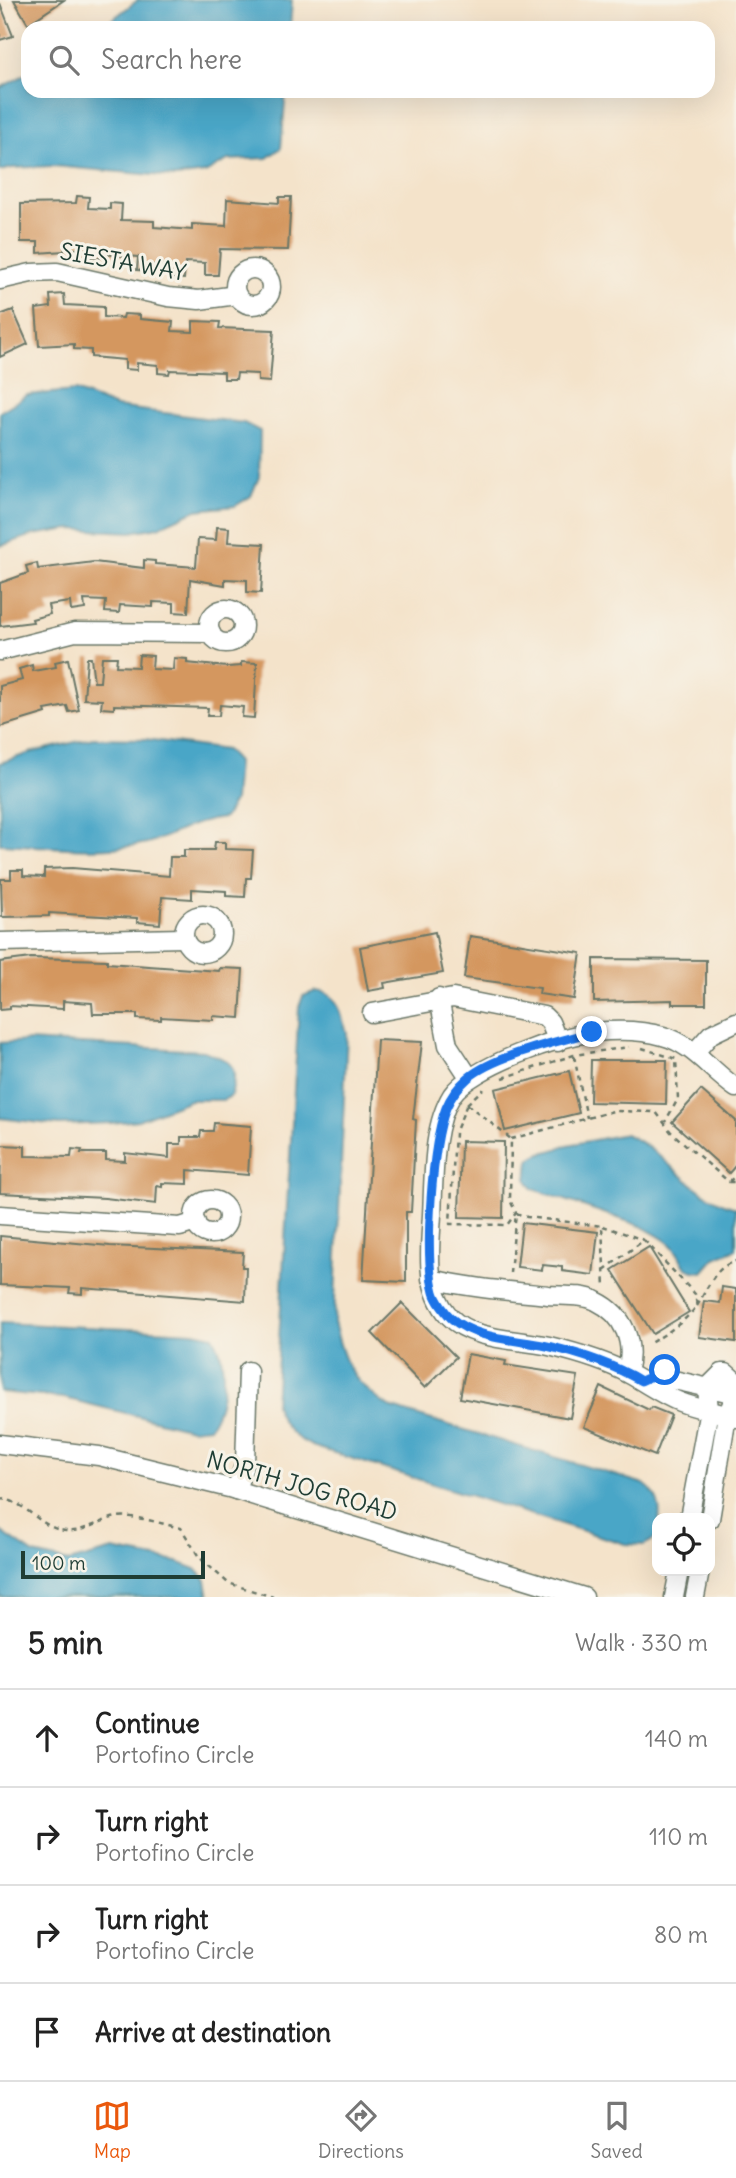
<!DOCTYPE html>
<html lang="en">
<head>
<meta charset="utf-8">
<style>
	:root { --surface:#fff; --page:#f6f6f6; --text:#222; --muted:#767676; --line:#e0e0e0; --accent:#ea580c }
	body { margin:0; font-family:Delius,sans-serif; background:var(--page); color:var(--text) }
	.controls { position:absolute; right:21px; bottom:21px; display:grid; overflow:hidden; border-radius:14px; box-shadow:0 7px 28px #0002 }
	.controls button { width:63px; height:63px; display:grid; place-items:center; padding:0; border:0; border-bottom:2px solid var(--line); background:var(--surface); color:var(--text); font:35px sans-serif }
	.scale { position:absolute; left:21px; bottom:18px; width:184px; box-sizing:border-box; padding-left:7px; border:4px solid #1f3d34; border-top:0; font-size:19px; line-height:24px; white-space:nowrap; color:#1f3d34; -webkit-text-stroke:5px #f7f3e8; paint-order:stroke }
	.stop { position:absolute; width:21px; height:21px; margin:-16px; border:5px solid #1a73e8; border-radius:50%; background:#fff }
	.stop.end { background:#1a73e8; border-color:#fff; box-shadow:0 2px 7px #0008 }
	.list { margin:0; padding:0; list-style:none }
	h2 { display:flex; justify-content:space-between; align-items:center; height:91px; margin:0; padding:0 28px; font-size:30px }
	h2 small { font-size:23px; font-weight:400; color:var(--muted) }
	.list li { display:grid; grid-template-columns:46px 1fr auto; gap:21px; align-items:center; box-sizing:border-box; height:98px; padding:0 28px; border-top:2px solid var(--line) }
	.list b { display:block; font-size:26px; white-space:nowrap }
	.list p { margin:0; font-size:23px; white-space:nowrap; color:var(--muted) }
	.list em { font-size:23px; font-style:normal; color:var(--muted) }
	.icon { flex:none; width:38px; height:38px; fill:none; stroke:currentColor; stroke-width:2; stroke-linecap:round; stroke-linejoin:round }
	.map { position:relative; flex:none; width:736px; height:1597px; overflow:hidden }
	.search { position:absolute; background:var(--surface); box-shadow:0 7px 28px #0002; left:21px; right:21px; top:21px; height:77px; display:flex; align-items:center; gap:18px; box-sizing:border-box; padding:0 24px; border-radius:21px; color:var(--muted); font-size:26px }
	.sheet { height:483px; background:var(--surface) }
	nav { display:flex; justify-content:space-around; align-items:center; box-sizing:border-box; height:98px; border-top:2px solid var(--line); background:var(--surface); font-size:19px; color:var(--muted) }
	nav a { display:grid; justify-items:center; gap:4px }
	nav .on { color:var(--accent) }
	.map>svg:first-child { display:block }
</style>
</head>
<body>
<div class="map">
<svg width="736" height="1597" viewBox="0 0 736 1597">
	<rect width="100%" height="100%" fill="#f7f3e8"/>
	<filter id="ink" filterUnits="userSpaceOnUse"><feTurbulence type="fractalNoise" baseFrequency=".0143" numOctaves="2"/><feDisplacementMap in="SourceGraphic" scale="14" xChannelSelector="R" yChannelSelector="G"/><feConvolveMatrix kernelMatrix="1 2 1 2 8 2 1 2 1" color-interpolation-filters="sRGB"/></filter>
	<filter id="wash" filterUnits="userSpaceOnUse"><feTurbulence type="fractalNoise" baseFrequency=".00686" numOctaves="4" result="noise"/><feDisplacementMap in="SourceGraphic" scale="28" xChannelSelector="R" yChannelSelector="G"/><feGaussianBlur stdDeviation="1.57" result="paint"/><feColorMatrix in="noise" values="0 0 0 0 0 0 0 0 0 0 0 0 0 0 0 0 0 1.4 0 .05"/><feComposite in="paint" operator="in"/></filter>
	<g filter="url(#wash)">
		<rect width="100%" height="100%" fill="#f4e3ca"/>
		<g fill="#48a6c7" stroke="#34727e" stroke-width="2">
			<polygon points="138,0 292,0 290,28 101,28"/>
			<polygon points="28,73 28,91 286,91 281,148 267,158 228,160 205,173 176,177 53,166 12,168 0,171 0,88"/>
			<polygon points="75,391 116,407 244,423 260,431 259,477 251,496 235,506 196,510 158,527 131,532 70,529 33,535 0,546 0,412 27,395"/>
			<path d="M 93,738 L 145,739 L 226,750 L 237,762 L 234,801 L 224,818 C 191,821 175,836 147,843 C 99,854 48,846 0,844 L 0,763 L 33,752 Z"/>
			<path d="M 316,991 C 341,994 338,1011 347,1032 L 334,1322 C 344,1365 352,1382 389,1407 L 644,1484 C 664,1498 661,1518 656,1538 L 644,1545 L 625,1544 L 312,1446 C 292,1437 283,1427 275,1405 L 299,1007 L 303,996 Z"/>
			<path d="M 28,1041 L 204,1051 C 232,1062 239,1064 231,1096 L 223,1100 L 190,1100 L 138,1120 L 112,1123 L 59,1125 L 0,1118 L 0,1043 Z"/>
			<path d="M 625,1134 C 667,1152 690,1196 736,1208 L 736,1249 L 715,1258 L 703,1272 C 677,1271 687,1260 671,1245 C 663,1237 651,1232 641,1226 L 533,1189 L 527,1180 L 529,1161 C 540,1149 551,1154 563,1146 Z"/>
			<path d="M 0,1323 L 194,1332 L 213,1336 C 228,1361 226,1404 209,1427 L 191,1429 L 64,1398 L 0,1392 Z"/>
			<polygon points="0,1531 34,1554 69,1562 113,1550 177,1562 196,1569 206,1580 209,1597 0,1597"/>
		</g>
		<g id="blocks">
			<g fill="#d4975f">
				<polygon points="14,0 64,0 28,24"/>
				<polygon points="0,3 13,36 0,40"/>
				<polygon points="77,196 89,197 88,208 110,209 110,203 122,204 121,220 154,221 154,227 192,230 192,224 226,226 227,199 279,203 279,197 291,197 288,250 220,249 218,275 205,275 205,263 185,262 184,279 171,278 171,266 152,265 152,271 137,270 138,257 101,254 100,258 89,257 89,250 65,248 64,251 38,253 38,242 21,242 21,204 76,203"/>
				<polygon points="64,294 65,305 104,307 104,317 123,318 124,314 140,315 140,319 173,322 172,331 193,332 193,321 220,322 219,328 274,330 270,382 258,381 258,374 237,373 236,379 224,379 224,372 170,370 169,374 158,373 158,365 137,363 137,370 125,369 125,360 91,357 91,350 74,349 74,344 39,346 36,309 51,307 50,295"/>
				<polygon points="13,310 28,344 0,357 0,315"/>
				<polygon points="217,527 229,528 228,542 264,544 261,593 247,592 247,580 225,579 225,585 190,579 188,613 174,612 174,603 153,602 153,607 120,605 119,613 105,612 106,601 84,600 85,609 71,611 70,602 48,605 50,614 32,619 33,622 0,626 0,583 28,573 26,566 37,563 38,569 94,562 144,568 144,560 155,561 155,564 196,567 198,539 216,540"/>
				<polygon points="139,655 153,656 152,669 173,670 174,658 187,659 187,663 227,667 241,666 241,662 257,663 254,718 242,717 243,707 220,705 219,716 207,716 208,708 114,705 114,709 101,708 102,700 84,699 87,658 91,658 94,682 100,682 102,657 117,657 116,666 138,667"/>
				<polygon points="68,659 79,710 69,712 67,706 45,710 46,713 0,727 0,686 22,680 19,669 32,665 33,671 56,667 55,662"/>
				<polygon points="215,842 225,842 225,849 253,850 251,878 246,878 245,897 226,896 226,891 192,889 192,899 162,897 160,924 137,922 137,918 49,913 49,916 2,917 1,879 11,879 11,870 23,870 23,876 44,877 44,869 72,868 169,876 170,857 184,857 184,850 214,850"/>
				<polygon points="435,932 443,973 384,983 385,988 368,991 360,947"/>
				<polygon points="470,936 581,953 574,999 539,994 540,988 464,978"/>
				<polygon points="31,958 107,960 107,963 219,971 220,968 243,969 240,1018 213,1016 213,1020 161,1017 161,1020 137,1019 137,1014 93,1014 92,1003 63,1001 63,1009 10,1006 10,1009 0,1010 0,962"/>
				<polygon points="594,959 706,960 706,1004 672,1004 672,1000 594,1002"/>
				<polygon points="377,1040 422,1042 413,1119 416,1120 411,1212 406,1212 406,1282 363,1280"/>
				<polygon points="591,1060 667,1060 666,1104 590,1102"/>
				<polygon points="569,1071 579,1113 505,1131 495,1089"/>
				<polygon points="701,1090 736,1121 736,1165 729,1173 672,1122"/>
				<polygon points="214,1123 251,1126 248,1175 188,1170 188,1184 162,1183 162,1187 157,1186 156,1204 105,1198 0,1193 1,1145 25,1146 25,1156 71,1157 72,1149 82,1150 81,1153 106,1153 106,1160 125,1161 125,1153 169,1158 169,1144 181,1144 181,1137 200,1137 201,1131 213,1131"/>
				<polygon points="461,1141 504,1142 503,1218 459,1217"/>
				<polygon points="522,1223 598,1232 593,1275 562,1271 562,1267 543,1265 542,1270 517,1267"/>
				<polygon points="0,1236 110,1246 243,1252 242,1267 246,1267 245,1301 82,1288 82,1294 69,1293 70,1288 0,1285"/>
				<polygon points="649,1247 689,1312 653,1334 612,1270"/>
				<polygon points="722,1287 736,1289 736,1342 699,1337 704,1301 720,1303"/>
				<polygon points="402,1303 456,1357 425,1388 372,1333"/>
				<polygon points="468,1354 506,1361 505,1365 578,1376 570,1418 460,1398"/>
				<polygon points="601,1387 649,1410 651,1407 671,1415 655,1456 584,1427"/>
			</g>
		</g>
	</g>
	<g filter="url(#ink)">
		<use href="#blocks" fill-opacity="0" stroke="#6a7768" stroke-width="2"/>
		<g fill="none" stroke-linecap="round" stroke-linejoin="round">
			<g stroke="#6a7768" stroke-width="21">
				<g id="minor">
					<circle cx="253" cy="287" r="18"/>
					<polyline points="0,280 31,273 57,272 168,297 199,300 237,295"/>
					<circle cx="226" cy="626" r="17"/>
					<polyline points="0,651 75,632 211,633"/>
					<circle cx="203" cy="934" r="19"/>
					<polyline points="0,942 183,938"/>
					<polyline points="439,998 448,1045 469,1077"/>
					<polyline points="372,1013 453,998 544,1016 550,1022 558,1042"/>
					<polyline points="695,1052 711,1034 736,1022"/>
					<path d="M 736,1088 C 711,1071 693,1044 663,1036 C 642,1030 616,1030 595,1032 C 561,1035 471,1067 452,1095 C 432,1127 434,1178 432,1215 C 430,1250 424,1287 449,1316 C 472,1341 518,1339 549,1346 C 574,1352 606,1361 629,1374 C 646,1383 662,1395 680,1402 C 698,1409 718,1412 736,1418"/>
					<circle cx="211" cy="1217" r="17"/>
					<polyline points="0,1215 180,1227 196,1222"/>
					<path d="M 431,1279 C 470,1288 509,1291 548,1295 C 562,1296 584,1294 596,1301 C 625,1315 635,1343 627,1372"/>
					<polyline points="656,1376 736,1394"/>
					<polyline points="0,1444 99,1456 229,1488 584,1597"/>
					<polyline points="236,1490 245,1463 248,1371"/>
					<polyline points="689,1518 709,1410 707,1388 722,1373 726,1373 736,1382"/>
					<polyline points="710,1519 727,1415 736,1395"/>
					<polyline points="674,1597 679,1571"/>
					<polyline points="695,1597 700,1571"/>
				</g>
			</g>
			<g stroke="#6a7768" stroke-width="2.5" stroke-dasharray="5 5" stroke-linecap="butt">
				<polyline points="642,1048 676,1059 678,1099 665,1122"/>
				<polyline points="574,1056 587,1118"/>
				<polyline points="503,1078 574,1055 629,1047"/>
				<polygon points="467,1104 511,1139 510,1200 516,1213 507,1225 450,1224 455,1133"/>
				<polyline points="467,1104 483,1089"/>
				<polyline points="511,1139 613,1111 656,1112 671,1132 729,1182 736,1182"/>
				<polyline points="729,1182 736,1175"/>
				<polyline points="603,1226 644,1240"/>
				<path d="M 604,1270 L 644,1240 L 695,1294 L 697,1306 C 683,1323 668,1333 648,1344"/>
				<polyline points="510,1273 516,1213 527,1217 602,1226 605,1287"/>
				<path d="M 697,1306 C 708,1288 714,1267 736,1261"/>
				<path d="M 0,1499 C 26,1500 38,1528 66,1531 C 84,1533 100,1520 117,1517 C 132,1514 166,1525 181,1528 L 199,1557 L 228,1583 L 273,1597"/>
			</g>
			<use href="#minor" stroke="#fff" stroke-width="18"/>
		</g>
	</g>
	<g fill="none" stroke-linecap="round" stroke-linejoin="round" filter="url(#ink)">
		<path stroke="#1a73e8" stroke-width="9" d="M 592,1032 C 557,1042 495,1055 468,1078 C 459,1086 451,1096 446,1108 C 432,1144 424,1254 434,1292 C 436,1300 445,1312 451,1318 C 476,1340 516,1339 547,1346 C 578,1353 614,1365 641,1381 L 665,1370"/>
	</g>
	<g text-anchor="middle" stroke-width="6" stroke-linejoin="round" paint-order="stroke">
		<g font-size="23" fill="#1f3d34" stroke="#f7f3e8">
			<text transform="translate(123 262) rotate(10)" y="8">SIESTA WAY</text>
			<text transform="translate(302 1486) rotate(16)" y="8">NORTH JOG ROAD</text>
		</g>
	</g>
</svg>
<div class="controls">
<button><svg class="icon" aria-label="locate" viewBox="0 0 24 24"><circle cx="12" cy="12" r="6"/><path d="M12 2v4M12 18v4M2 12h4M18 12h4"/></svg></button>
</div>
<div class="scale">100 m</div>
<div class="stop" style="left:665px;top:1370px"></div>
<div class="stop end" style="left:592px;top:1032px"></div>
<div class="search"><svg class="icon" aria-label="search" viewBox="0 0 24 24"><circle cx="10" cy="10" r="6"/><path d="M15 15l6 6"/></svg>Search here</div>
</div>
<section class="sheet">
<h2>5 min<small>Walk · 330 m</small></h2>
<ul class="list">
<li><svg class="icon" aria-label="ahead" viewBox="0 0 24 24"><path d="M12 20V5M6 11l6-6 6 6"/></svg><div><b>Continue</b><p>Portofino Circle</p></div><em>140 m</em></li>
<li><svg class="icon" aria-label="right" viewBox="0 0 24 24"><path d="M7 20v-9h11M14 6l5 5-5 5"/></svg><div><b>Turn right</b><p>Portofino Circle</p></div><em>110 m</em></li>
<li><svg class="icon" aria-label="right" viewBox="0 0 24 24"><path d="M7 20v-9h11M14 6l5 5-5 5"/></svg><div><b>Turn right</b><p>Portofino Circle</p></div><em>80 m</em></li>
<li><svg class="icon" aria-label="arrive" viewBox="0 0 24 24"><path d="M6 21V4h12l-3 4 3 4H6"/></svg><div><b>Arrive at destination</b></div></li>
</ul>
</section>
<nav>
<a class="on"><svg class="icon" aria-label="map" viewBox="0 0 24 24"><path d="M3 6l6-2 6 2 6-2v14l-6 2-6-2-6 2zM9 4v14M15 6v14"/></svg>Map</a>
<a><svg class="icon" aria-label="directions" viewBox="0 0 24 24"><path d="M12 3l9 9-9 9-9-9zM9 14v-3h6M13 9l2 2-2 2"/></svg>Directions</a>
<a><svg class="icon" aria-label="saved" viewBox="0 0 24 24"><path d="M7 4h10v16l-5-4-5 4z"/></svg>Saved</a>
</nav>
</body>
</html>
